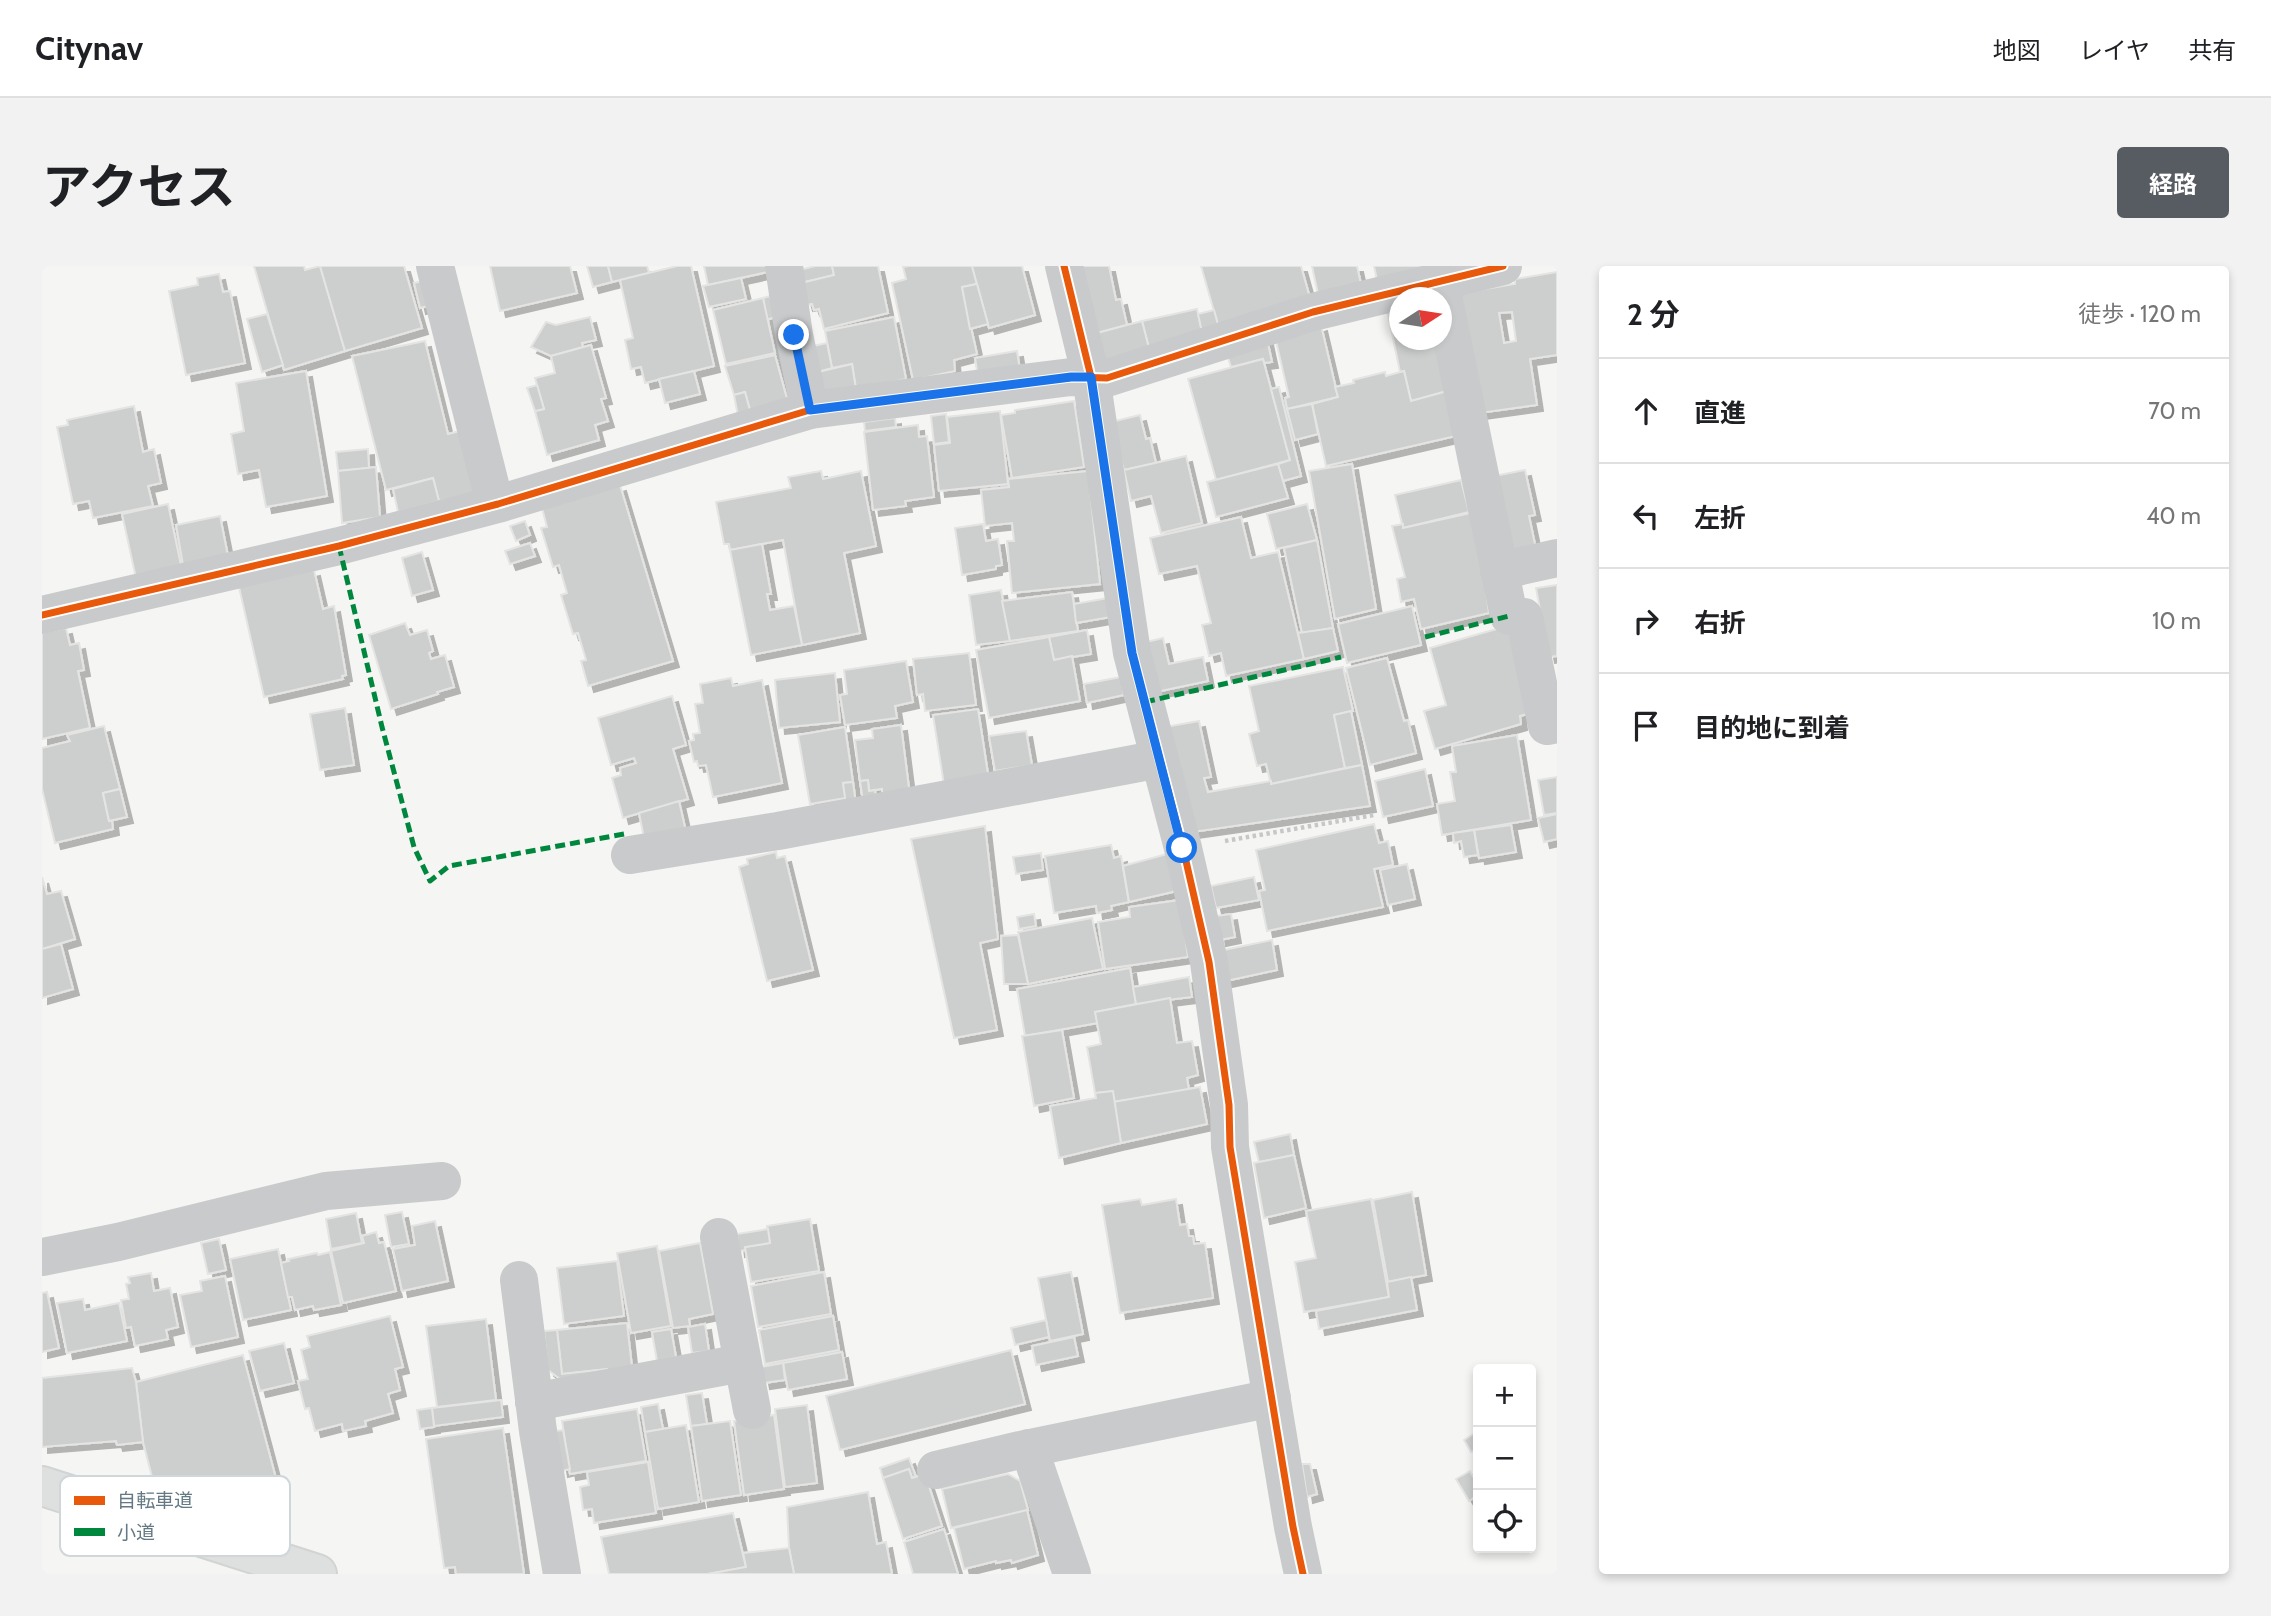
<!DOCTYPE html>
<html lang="ja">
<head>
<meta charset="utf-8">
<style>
	:root { --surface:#fff; --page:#f2f2f2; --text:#202124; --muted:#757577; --line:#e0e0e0; --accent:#565c61 }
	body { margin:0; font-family:Cabin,"Noto Sans JP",sans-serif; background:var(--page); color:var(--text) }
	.controls { position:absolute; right:21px; bottom:21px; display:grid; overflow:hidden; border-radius:7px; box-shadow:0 4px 10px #0003 }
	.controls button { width:63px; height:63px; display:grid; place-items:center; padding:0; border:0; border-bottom:2px solid var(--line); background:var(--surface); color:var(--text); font:35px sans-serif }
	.compass { position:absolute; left:1347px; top:21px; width:63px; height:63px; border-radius:50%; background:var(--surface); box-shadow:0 4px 10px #0003; rotate:78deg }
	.stop { position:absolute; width:21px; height:21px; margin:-16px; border:5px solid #1a73e8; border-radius:50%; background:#fff }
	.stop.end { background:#1a73e8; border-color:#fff; box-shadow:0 2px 7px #0008 }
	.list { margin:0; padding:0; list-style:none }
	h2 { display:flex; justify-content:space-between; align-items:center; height:91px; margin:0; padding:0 28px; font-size:30px }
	h2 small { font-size:23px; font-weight:400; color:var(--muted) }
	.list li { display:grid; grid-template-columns:46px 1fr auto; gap:21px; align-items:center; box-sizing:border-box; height:105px; padding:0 28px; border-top:2px solid var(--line) }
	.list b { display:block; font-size:26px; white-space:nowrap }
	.list em { font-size:23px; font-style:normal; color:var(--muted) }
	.icon { flex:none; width:38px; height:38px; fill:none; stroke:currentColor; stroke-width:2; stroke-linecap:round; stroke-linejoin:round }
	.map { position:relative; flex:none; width:1515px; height:1308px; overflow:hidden; border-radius:7px }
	header { display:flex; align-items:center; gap:42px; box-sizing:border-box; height:98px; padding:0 35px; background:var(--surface); border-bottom:2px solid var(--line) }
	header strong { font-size:33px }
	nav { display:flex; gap:38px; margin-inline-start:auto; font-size:24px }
	.intro { display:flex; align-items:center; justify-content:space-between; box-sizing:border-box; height:168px; padding:0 42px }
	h1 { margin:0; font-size:49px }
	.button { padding:18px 32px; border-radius:7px; background:var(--accent); color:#fff; font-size:24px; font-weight:700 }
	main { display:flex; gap:42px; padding:0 42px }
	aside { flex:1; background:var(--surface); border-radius:7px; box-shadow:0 4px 10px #0003 }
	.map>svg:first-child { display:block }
</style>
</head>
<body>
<header>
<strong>Citynav</strong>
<nav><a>地図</a><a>レイヤ</a><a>共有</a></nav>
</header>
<div class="intro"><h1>アクセス</h1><a class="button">経路</a></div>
<main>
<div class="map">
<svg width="1515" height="1308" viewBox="0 0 1515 1308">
	<defs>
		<filter id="shadow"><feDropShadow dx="6" dy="6" stdDeviation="0" flood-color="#0004"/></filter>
	</defs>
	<rect width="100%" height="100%" fill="#f5f5f3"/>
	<g fill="#cdcece" stroke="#e4e4e3" stroke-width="2" fill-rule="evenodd" filter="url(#shadow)">
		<polygon points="212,0 262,0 263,4 278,0 303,85 242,104"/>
		<polygon points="278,0 362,0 380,62 303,85"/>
		<polygon points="448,0 528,0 535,27 458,45"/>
		<polygon points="545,0 566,0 570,16 551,21"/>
		<polygon points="566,0 605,0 607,7 570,16"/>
		<polygon points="635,0 649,0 672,100 603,117 599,101 589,103 583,74 591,72 578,14"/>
		<polygon points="662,0 725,0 726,6 666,19"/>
		<polygon points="773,0 790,0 792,9 759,17 757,4"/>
		<polygon points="790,0 836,0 846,47 782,63 777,43 772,44 770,38 765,39 759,17 792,9"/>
		<polygon points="867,0 930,0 935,18 920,21 935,88 912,94 913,105 871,114 850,17 864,13 861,1"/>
		<polygon points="930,0 980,0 993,49 947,62"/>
		<polygon points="1037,0 1067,0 1074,34 1079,33 1085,59 1055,67"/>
		<polygon points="1159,0 1259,0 1270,39 1178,66"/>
		<polygon points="1270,0 1315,0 1321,27 1278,37"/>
		<polygon points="1332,0 1394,0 1337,23"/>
		<path d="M 1515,6 L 1515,89 L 1488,93 L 1495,139 L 1438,147 L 1413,28 L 1473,18 L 1473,13 ZM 1470,46 L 1474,75 L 1462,77 L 1457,47 Z"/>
		<polygon points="177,8 181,26 188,25 203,97 144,109 127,25 156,19 155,12"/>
		<polygon points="699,12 704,33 667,41 661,20"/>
		<polygon points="384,14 390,39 378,42 372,17"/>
		<polygon points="935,18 946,58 928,63 920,21"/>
		<polygon points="728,30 733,51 725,54 721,32"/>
		<polygon points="721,32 733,87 684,98 671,44"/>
		<polygon points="1358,41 1358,74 1400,74 1409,124 1369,135 1362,105 1358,106 1345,43"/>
		<polygon points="1155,43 1161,71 1108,86 1100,55"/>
		<polygon points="1172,44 1178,66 1161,71 1156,48"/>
		<polygon points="225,48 241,99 220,106 205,53"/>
		<polygon points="548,51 554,74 540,77 541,81 509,90 489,81 504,56 514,59"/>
		<polygon points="852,51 864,113 814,123 810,98 790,102 783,65"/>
		<polygon points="1100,55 1108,86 1064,98 1055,67"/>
		<polygon points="1279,59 1296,131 1245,143 1243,132 1247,131 1234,75"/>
		<polygon points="1225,73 1230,96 1222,97 1221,93 1189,101 1184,85"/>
		<polygon points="383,75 406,168 418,165 432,227 397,235 391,212 344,224 310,90"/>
		<polygon points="785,77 790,102 776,106 771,80"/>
		<polygon points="549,79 564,132 559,133 566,155 553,159 557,174 505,189 493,145 502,143 493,112 513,107 509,90"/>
		<polygon points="975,85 978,104 936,111 933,92"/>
		<polygon points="733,89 745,133 709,148 703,126 692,129 683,100"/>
		<polygon points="1221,93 1248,194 1174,214 1146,113"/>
		<polygon points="810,98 814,123 782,132 776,106"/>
		<polygon points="264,105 285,230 224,241 217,204 196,208 189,168 202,165 194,117"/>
		<polygon points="652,105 658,128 623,137 617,113"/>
		<polygon points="1362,105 1369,135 1409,124 1418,169 1284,200 1270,138 1296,131 1293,121 1312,117 1311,114 1343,106 1344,110"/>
		<polygon points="495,119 502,143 493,145 485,122"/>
		<polygon points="1237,121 1259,210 1241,215 1236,198 1248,194 1229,123"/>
		<polygon points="703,126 709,148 696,150 692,129"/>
		<polygon points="1032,135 1042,201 970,212 959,149 973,147 973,144"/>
		<polygon points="1270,138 1276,168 1253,174 1245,143"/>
		<polygon points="92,140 101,186 112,183 119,217 106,220 111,240 51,252 47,235 31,238 15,161 26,159 25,154"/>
		<polygon points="958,145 966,218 897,225 892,179 908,177 905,151"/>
		<polygon points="904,148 907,176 892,178 889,150"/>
		<polygon points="1098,149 1104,173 1108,172 1114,197 1082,204 1069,156"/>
		<polygon points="853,152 854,161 823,165 822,156"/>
		<polygon points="876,159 877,171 885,170 892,231 863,235 864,240 831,244 822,166"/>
		<polygon points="326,183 327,202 296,205 294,186"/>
		<polygon points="1144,190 1160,257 1119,267 1109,230 1089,235 1082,204"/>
		<polygon points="1236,198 1246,232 1174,251 1165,216"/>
		<polygon points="1310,198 1334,343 1293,353 1267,205"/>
		<polygon points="334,201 338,251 300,257 296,205"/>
		<polygon points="1483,204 1493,249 1487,250 1494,283 1465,289 1447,211"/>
		<polygon points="779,205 781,213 819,205 834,280 802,287 818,367 760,379 741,274 688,284 687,278 682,278 674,236 749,222 746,211"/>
		<polygon points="1046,205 1058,318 970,327 965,275 972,275 970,257 943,260 939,224 967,221 966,213"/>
		<polygon points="391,212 397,235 356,246 351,223"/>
		<polygon points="1419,214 1427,246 1361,262 1353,229"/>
		<polygon points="578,219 631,395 546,420 539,395 544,394 536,367 531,368 519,329 525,327 517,299 511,301 499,262 505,261 500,242"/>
		<polygon points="126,238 139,299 94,312 80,248"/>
		<polygon points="1265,238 1275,274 1234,283 1225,248"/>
		<polygon points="1433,246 1447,347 1379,363 1372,333 1359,336 1355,313 1363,311 1350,260 1361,258 1361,262"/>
		<polygon points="178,250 186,290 141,299 134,259"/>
		<polygon points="1199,251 1209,292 1236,286 1262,393 1184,410 1179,387 1167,390 1160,359 1169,357 1155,300 1117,308 1108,272"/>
		<polygon points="483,255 488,269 474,275 468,260"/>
		<polygon points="941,258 944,275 956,273 960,299 954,300 954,303 920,309 913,262"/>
		<polygon points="1275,274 1291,362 1260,367 1242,282"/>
		<polygon points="488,277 493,290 468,298 463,285"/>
		<polygon points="720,278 729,328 725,328 728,344 752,340 760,379 709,389 688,284"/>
		<polygon points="380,286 391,324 370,330 360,292"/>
		<polygon points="272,304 281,343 292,340 304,409 300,410 301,413 222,431 197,321"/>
		<polygon points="1515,319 1515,390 1507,391 1494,322"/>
		<polygon points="959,324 968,375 934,379 927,329"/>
		<polygon points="1030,326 1036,365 968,375 960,335"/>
		<polygon points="1066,332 1069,351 1034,357 1032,338"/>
		<polygon points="1370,340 1379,379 1305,397 1296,358"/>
		<polygon points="363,357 368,369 385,364 391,385 387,387 389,393 403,389 412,421 395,426 396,428 349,443 327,369"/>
		<polygon points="1465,360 1489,447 1478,450 1479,458 1393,483 1382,445 1404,439 1388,382"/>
		<polygon points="24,362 28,379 37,377 42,404 36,405 48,462 0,473 0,367"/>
		<polygon points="1291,362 1296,385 1262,393 1256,367"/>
		<polygon points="1045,364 1049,388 1012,394 1007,371"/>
		<polygon points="1007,371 1012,394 1030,390 1038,435 947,452 934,384"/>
		<polygon points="1121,372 1127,398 1161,391 1166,415 1114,426 1104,376"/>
		<polygon points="927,387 934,439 883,445 881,428 875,429 871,393"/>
		<polygon points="1345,392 1362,455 1366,454 1374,487 1328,499 1304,402"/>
		<polygon points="864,395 871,436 853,440 855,452 803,459 798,429 805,428 802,404"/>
		<polygon points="1301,401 1311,445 1292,449 1303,502 1229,518 1224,498 1215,500 1207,468 1217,465 1207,420"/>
		<polygon points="793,407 798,456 737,462 733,414"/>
		<polygon points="1079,411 1082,429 1045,437 1042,418"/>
		<polygon points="689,412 691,420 720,414 740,517 671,531 664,499 656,500 655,495 652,496 647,475 652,474 651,468 658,467 653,438 661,437 658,418"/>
		<polygon points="630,430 644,479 631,483 646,533 581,552 570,512 579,509 578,502 594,497 592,492 569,499 556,452"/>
		<polygon points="303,442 312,499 278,504 268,448"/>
		<polygon points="936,443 946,508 902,519 891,449"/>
		<polygon points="1309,445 1320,499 1303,502 1292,449"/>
		<polygon points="1157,455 1169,511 1162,512 1166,526 1229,515 1229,518 1320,499 1328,540 1151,566 1123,461"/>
		<polygon points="859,459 868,530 840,535 840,523 827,525 826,514 818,515 813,474 831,472 830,463"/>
		<polygon points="62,460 78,523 61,527 67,555 70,555 71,563 13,577 0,523 0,482 28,475 25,469"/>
		<polygon points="803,461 811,516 801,517 804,532 768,538 756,469"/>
		<polygon points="984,465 990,499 953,505 947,470"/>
		<polygon points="1475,469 1489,554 1400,569 1395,538 1413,535 1408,506 1414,506 1410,480"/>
		<polygon points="1383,503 1391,540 1341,551 1333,515"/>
		<polygon points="1515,511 1515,547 1502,549 1496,514"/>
		<polygon points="826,514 827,525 833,524 834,535 821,536 818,515"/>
		<polygon points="811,516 814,538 804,539 801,517"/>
		<polygon points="78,523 85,551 67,555 61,527"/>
		<polygon points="637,535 645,570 603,577 597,547"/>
		<polygon points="1515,548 1515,573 1502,576 1496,552"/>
		<polygon points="1332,558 1337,577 1346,575 1351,599 1332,603 1341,641 1225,665 1217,625 1223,624 1214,584"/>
		<polygon points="1469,559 1474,586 1437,592 1432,564"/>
		<polygon points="943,560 956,673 938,677 955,764 912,772 869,573"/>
		<polygon points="1432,564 1436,589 1422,591 1419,575 1412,577 1411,567"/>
		<polygon points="1069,579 1072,592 1079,590 1087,636 1069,640 1070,644 1055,647 1054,640 1012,647 1003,590"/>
		<polygon points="734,586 735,592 743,590 771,704 725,715 697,601 706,598 705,593"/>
		<polygon points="999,587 1001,604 974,608 971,591"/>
		<polygon points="1125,588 1135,625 1087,636 1081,600"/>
		<polygon points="1365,598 1373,633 1346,639 1338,604"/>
		<polygon points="0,611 5,628 19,625 33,673 0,683"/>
		<polygon points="1212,611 1217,634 1174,642 1169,620"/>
		<polygon points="1138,634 1146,691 1063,703 1056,656 1088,651 1087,641"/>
		<polygon points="992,648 994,660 977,663 975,651"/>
		<polygon points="1189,648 1193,671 1178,674 1174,650"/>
		<polygon points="1050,652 1061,703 986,718 976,666"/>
		<polygon points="976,669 986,718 962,718 959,670"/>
		<polygon points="1230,674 1235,704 1184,715 1177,685"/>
		<polygon points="19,678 31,723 0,732 0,683"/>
		<polygon points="1088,702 1094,738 1053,746 1056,757 983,770 975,723"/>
		<polygon points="1147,711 1150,731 1094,738 1091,721"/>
		<polygon points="1128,732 1135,777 1150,775 1156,809 1145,812 1147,824 1071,836 1071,825 1053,827 1045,781 1059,778 1053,746"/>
		<polygon points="1020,764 1032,832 992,840 980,770"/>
		<polygon points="1158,821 1165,858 1079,877 1071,836"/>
		<polygon points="1071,825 1079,877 1017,892 1008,840 1054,832 1053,827"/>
		<polygon points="1248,868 1252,889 1217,896 1212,876"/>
		<polygon points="1252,889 1264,942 1222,952 1212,897"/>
		<polygon points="1370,926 1384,1009 1346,1016 1331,934"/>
		<polygon points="1098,933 1100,939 1134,933 1138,959 1145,958 1147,970 1151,970 1152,978 1163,977 1171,1032 1078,1047 1060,939"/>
		<polygon points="1329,933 1347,1031 1262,1046 1253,996 1274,992 1264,945"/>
		<polygon points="360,946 367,978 349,981 343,949"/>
		<polygon points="314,947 320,977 289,983 284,953"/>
		<polygon points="768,953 777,1005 709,1016 703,981 728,977 725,960"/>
		<polygon points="393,955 406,1015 360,1025 351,983 373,979 370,960"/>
		<polygon points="726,963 728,977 703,981 703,984 697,985 695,968"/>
		<polygon points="334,966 337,977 342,976 354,1025 301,1037 289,985 322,977 320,970"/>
		<polygon points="177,973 184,1004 166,1008 159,977"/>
		<polygon points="658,977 671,1048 647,1053 648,1060 631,1062 617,985"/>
		<polygon points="615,980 629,1060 589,1067 575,987"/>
		<polygon points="236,983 249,1044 201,1054 188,993"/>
		<polygon points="288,986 299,1039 272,1044 271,1040 253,1044 250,1031 246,1031 239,997 247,995 246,993 275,987 276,989"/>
		<polygon points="575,995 582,1050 522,1058 515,1002"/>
		<polygon points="782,1006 789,1048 716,1061 709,1020"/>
		<polygon points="1029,1006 1041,1068 1008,1075 996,1012"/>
		<polygon points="109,1007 112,1025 128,1022 136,1061 124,1064 126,1073 93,1080 89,1061 84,1062 79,1034 87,1033 84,1018 88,1017 86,1011"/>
		<polygon points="183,1010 196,1071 149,1081 138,1029 160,1025 158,1015"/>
		<polygon points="1369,1011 1375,1044 1277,1063 1274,1045 1347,1031 1345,1016"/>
		<polygon points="5,1026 17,1082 0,1086 0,1027"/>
		<polygon points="41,1033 43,1044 77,1037 85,1075 25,1087 15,1037"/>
		<polygon points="348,1050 361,1101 353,1103 358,1124 346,1128 351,1147 323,1155 324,1160 301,1165 300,1158 273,1165 267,1142 263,1143 256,1115 266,1113 259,1084 268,1081 265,1070"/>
		<polygon points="791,1050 797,1084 723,1098 717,1064"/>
		<polygon points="444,1053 454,1134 395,1141 384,1060"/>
		<polygon points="1004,1054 1007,1071 973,1079 969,1062"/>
		<polygon points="585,1057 590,1101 565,1106 565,1103 520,1108 515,1064"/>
		<polygon points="663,1058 667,1085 650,1087 646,1061"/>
		<polygon points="629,1063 634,1091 615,1095 610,1066"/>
		<polygon points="515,1064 520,1108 565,1103 565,1106 518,1113 506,1104 502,1065"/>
		<polygon points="1032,1071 1036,1090 994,1099 990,1080"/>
		<polygon points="242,1077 252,1117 218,1125 207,1085"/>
		<polygon points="969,1084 983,1138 798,1184 784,1130"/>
		<polygon points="800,1086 805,1113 746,1124 741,1097"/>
		<polygon points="201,1089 240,1235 182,1252 115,1230 101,1176 94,1116"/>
		<polygon points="741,1097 743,1114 722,1117 719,1101"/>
		<polygon points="90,1102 94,1116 101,1176 75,1179 74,1175 0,1181 0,1112"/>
		<polygon points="660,1127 665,1158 649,1160 644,1129"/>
		<polygon points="459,1134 461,1151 392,1160 390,1142"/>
		<polygon points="616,1138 621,1163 603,1166 599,1141"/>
		<polygon points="765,1139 775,1217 743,1221 733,1143"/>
		<polygon points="390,1142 392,1161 378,1163 375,1144"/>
		<polygon points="595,1143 604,1195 528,1208 520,1155"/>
		<polygon points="732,1149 742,1223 702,1229 692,1155"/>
		<polygon points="688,1155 699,1229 660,1235 649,1160"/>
		<polygon points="644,1159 657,1236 616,1243 603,1166"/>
		<polygon points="461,1162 482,1308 414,1308 413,1301 402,1302 384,1173"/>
		<polygon points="521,1164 528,1203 520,1205 513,1165"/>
		<polygon points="1436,1165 1436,1182 1429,1186 1422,1174"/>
		<polygon points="867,1192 874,1211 870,1212 867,1203 841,1212 838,1202"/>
		<polygon points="606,1196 614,1247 552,1257 550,1243 541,1244 538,1221 547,1219 545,1206"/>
		<polygon points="1260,1198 1268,1198 1275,1228 1265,1231"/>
		<polygon points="867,1203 870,1212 883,1208 900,1260 861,1273 841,1212"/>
		<polygon points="1428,1205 1436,1219 1436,1229 1427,1235 1414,1213"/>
		<polygon points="966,1208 978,1215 986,1244 909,1262 900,1223"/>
		<polygon points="826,1226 835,1278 844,1276 850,1308 752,1308 747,1282 745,1241"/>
		<polygon points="985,1244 996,1289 970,1297 969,1294 954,1297 954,1295 922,1303 912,1262"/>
		<polygon points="691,1247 704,1301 666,1308 567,1308 559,1271"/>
		<polygon points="902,1263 916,1308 871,1308 862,1276"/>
		<polygon points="747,1282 752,1308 666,1308 704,1301 701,1287"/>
	</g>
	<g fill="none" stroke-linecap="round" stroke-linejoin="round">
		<g stroke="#d2d3d3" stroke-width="42">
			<polyline id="primary" points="0,1220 275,1308"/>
		</g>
		<polyline stroke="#c6c8c8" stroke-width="4.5" stroke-dasharray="3.5 3.5" stroke-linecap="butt" points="1183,575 1332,549"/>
		<g stroke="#c9cacb" stroke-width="38">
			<polyline points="393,0 453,238"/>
			<polyline points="742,0 752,69 768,144"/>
			<polyline points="1022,0 1049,111 1090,387 1141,582 1167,696 1187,839 1188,881 1251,1261 1261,1308"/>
			<polyline points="1398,15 1467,350 1482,351 1505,460 1515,458"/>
			<polyline points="1457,305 1515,292"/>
			<polyline points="0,349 297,280 456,238 768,144 1029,111 1065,112 1271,46 1461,0"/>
			<polyline points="588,589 736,565 1118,493"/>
			<polyline points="677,971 710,1144"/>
			<polyline points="0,991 76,976 284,925 400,915"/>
			<polyline points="477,1014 496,1165 520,1308"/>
			<polyline points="492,1136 700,1097"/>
			<polyline points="987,1182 1030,1308"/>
			<polyline points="894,1204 978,1184 1230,1132"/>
		</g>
		<use href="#primary" stroke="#dedfdf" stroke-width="38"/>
		<g stroke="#00873e" stroke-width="5" stroke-dasharray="10 5" stroke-linecap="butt">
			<polyline points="297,280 340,461 372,581 388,615 407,600 582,568"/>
			<polyline points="1383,371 1467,350"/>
			<polyline points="1103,436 1299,391"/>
		</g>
		<g stroke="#fff" stroke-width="11">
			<g id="cycleway">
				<polyline points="1022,0 1049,111 1090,387 1141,582 1167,696 1187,839 1188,881 1251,1261 1261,1308"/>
				<polyline points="0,349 297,280 456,238 768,144 1029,111 1065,112 1271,46 1461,0"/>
			</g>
		</g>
		<use href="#cycleway" stroke="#e8590c" stroke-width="7"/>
	</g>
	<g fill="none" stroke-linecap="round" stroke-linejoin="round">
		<polyline stroke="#1a73e8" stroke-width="9" points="752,69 768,144 1029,111 1049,111 1090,387 1140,582"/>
	</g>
	<rect x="18" y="1210" width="230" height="80" rx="10" fill="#fff" stroke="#d0d7da" stroke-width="2"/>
	<rect x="32" y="1230" width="31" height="9" fill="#e8590c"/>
	<rect x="32" y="1262" width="31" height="8" fill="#00873e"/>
	<g font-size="19" fill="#647984">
		<text x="75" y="1241">自転車道</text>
		<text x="75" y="1273">小道</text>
	</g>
</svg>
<div class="controls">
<button>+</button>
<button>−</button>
<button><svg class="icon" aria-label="locate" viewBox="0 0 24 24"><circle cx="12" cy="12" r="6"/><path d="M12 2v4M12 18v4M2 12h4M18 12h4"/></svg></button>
</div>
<svg class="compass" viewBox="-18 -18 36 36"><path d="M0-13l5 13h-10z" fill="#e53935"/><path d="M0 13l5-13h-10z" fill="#757577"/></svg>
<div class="stop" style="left:1140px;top:582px"></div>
<div class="stop end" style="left:752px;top:69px"></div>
</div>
<aside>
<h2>2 分<small>徒歩 · 120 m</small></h2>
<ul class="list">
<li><svg class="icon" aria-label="ahead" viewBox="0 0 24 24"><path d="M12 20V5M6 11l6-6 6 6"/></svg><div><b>直進</b></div><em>70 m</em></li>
<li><svg class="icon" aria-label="left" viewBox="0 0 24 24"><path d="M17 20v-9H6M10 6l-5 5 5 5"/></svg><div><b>左折</b></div><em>40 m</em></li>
<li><svg class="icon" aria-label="right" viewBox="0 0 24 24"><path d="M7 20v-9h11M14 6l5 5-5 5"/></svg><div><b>右折</b></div><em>10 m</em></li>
<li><svg class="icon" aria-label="arrive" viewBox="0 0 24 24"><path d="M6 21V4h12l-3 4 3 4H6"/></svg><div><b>目的地に到着</b></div></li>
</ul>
</aside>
</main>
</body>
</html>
